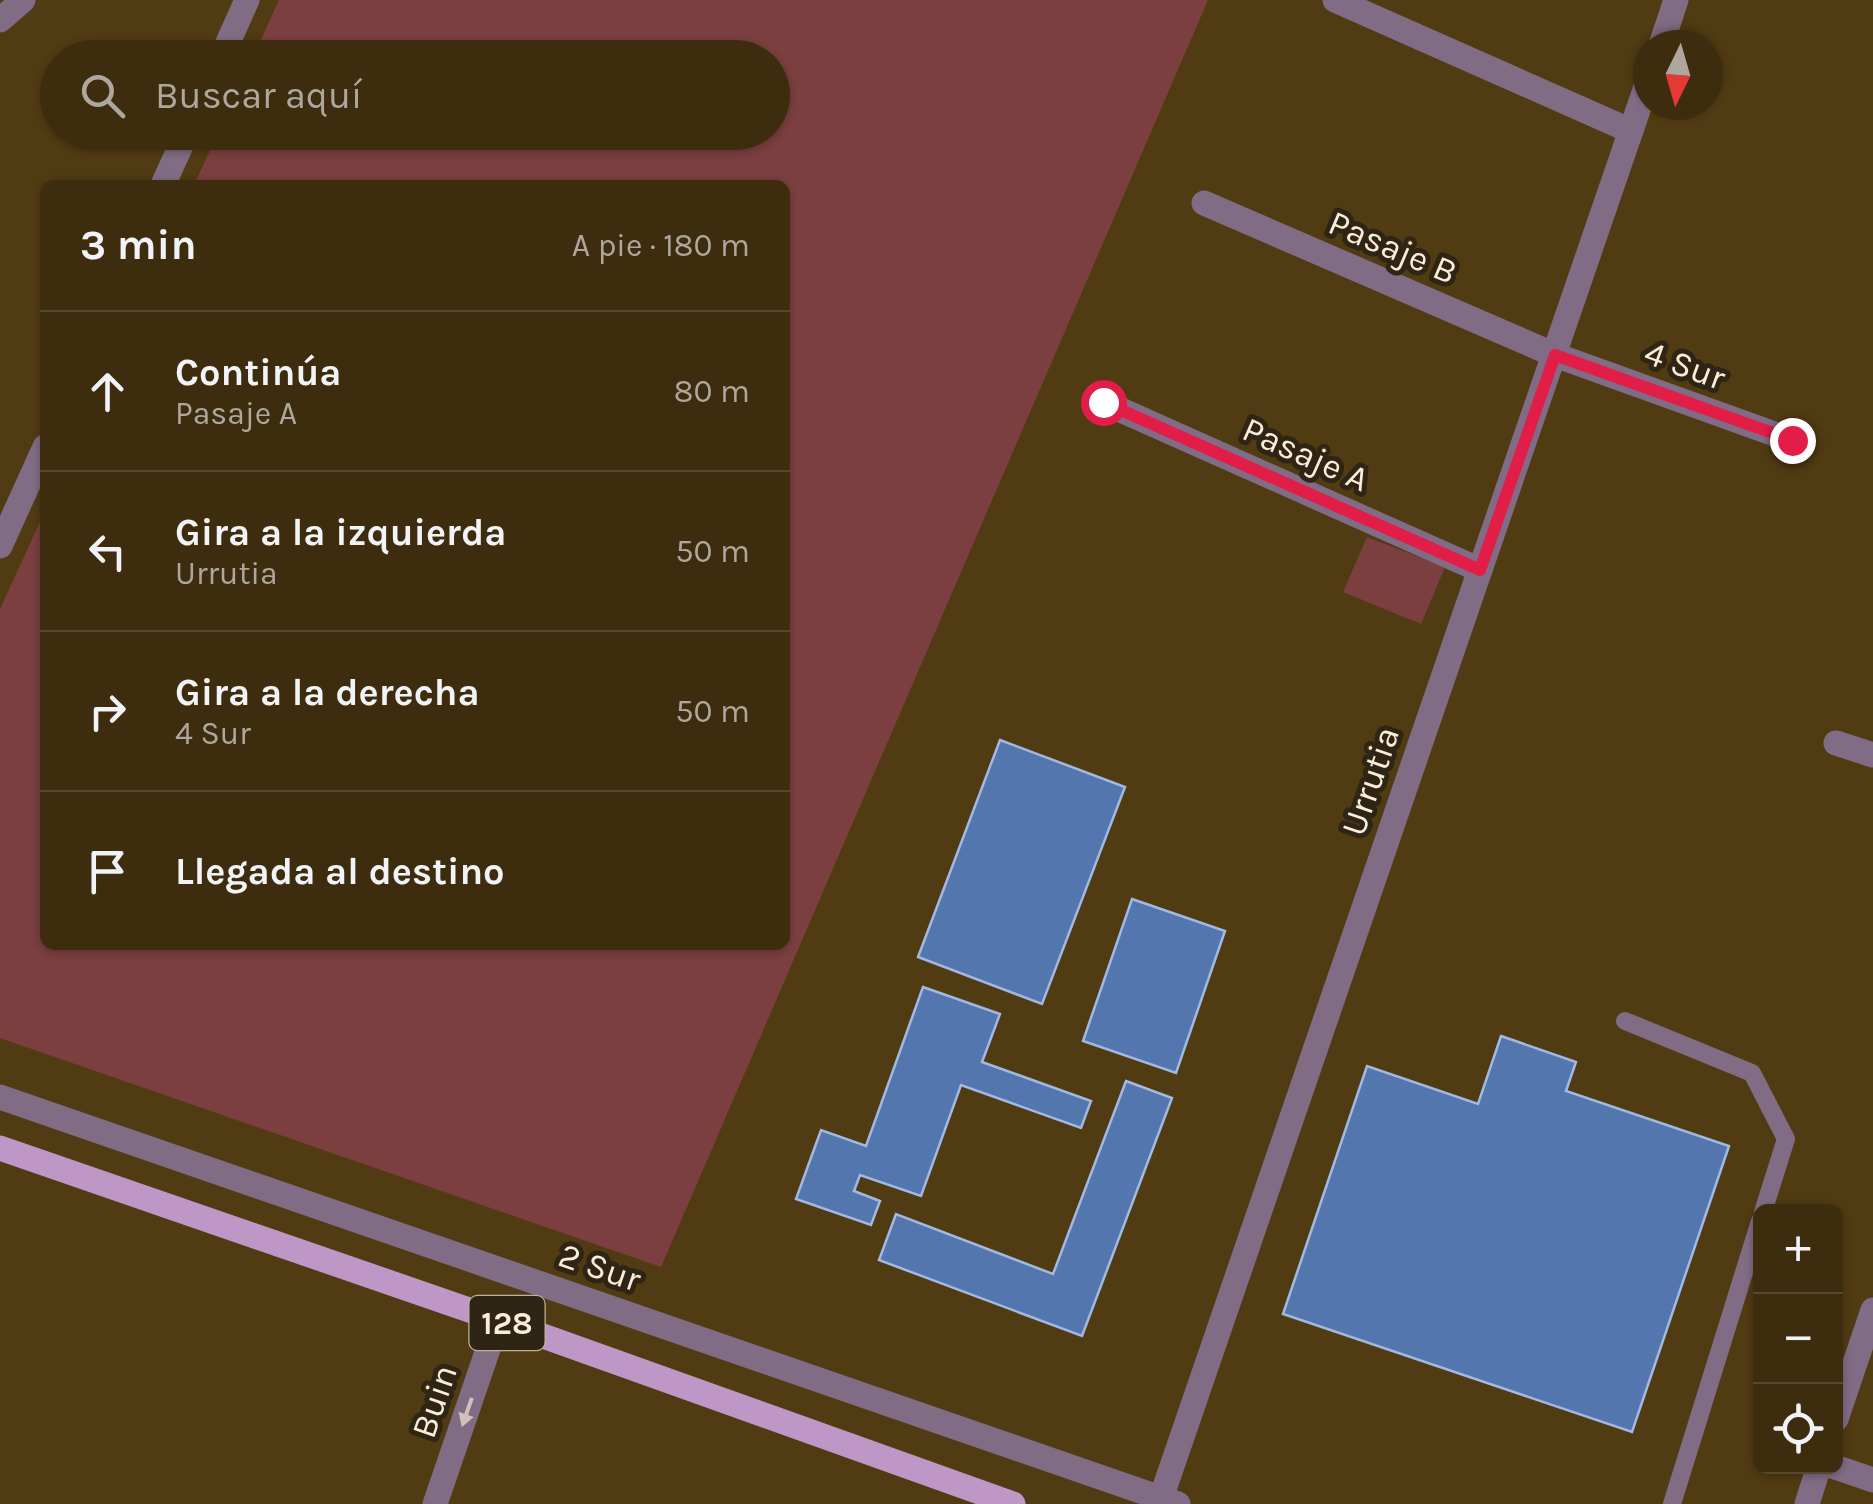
<!DOCTYPE html>
<html lang="es">
<head>
<meta charset="utf-8">
<style>
	:root { --surface:#3d2c0e; --page:#48381c; --text:#f1f3f6; --muted:#ada79e; --line:#56482e }
	body { margin:0; font-family:Karla,sans-serif; background:var(--page); color:var(--text) }
	.controls { position:absolute; right:30px; bottom:30px; display:grid; overflow:hidden; border-radius:15px; box-shadow:0 2px 8px #0004 }
	.controls button { width:90px; height:90px; display:grid; place-items:center; padding:0; border:0; border-bottom:2px solid var(--line); background:var(--surface); color:var(--text); font:50px sans-serif }
	.compass { position:absolute; left:1633px; top:30px; width:90px; height:90px; border-radius:50%; background:var(--surface); box-shadow:0 2px 8px #0004; rotate:185deg }
	.stop { position:absolute; width:30px; height:30px; margin:-22px; border:8px solid #e11d48; border-radius:50%; background:#fff }
	.stop.end { background:#e11d48; border-color:#fff; box-shadow:0 2px 10px #0008 }
	.list { margin:0; padding:0; list-style:none }
	h2 { display:flex; justify-content:space-between; align-items:center; height:130px; margin:0; padding:0 40px; font-size:42px }
	h2 small { font-size:32px; font-weight:400; color:var(--muted) }
	.list li { display:grid; grid-template-columns:65px 1fr auto; gap:30px; align-items:center; box-sizing:border-box; height:160px; padding:0 40px; border-top:2px solid var(--line) }
	.list b { display:block; font-size:38px; white-space:nowrap }
	.list p { margin:0; font-size:32px; white-space:nowrap; color:var(--muted) }
	.list em { font-size:32px; font-style:normal; color:var(--muted) }
	.icon { flex:none; width:55px; height:55px; fill:none; stroke:currentColor; stroke-width:2; stroke-linecap:round; stroke-linejoin:round }
	.map { position:relative; flex:none; width:1873px; height:1504px; overflow:hidden }
	.search { position:absolute; background:var(--surface); box-shadow:0 2px 8px #0004; left:40px; top:40px; width:750px; height:110px; display:flex; align-items:center; gap:25px; box-sizing:border-box; padding:0 35px; border-radius:55px; color:var(--muted); font-size:38px }
	.panel { position:absolute; background:var(--surface); box-shadow:0 2px 8px #0004; left:40px; top:180px; width:750px; height:770px; border-radius:15px }
	.map>svg:first-child { display:block }
</style>
</head>
<body>
<div class="map">
<svg width="1873" height="1504" viewBox="0 0 1873 1504">
	<rect width="100%" height="100%" fill="#513b13"/>
	<g fill="#7b3f3f">
		<polygon points="279,0 1208,0 661,1267 0,1038 0,609 45,511 45,945 785,945 785,185 194,185 218,133 772,132 772,58 253,57"/>
		<polygon points="1367,537 1445,567 1421,624 1343,592"/>
	</g>
	<g fill="#5476ae" stroke="#a2bae2" stroke-width="2.5">
		<polygon points="1000,740 1125,787 1042,1004 918,957"/>
		<polygon points="1132,899 1225,931 1176,1073 1083,1041"/>
		<polygon points="923,987 1000,1014 982,1062 1091,1101 1081,1128 961,1085 921,1196 860,1175 854,1191 880,1201 871,1225 796,1199 821,1130 866,1146"/>
		<polygon points="1501,1036 1576,1062 1566,1091 1729,1146 1632,1432 1283,1314 1367,1066 1478,1104"/>
		<polygon points="1126,1081 1172,1098 1082,1336 879,1260 896,1214 1053,1274"/>
	</g>
	<g fill="none" stroke-linecap="round" stroke-linejoin="round">
		<g stroke="#806c84" stroke-width="18">
			<polyline points="1625,1021 1752,1073 1786,1139 1763,1212"/>
			<polyline points="1672,1504 1760,1221"/>
		</g>
		<g stroke="#806c84" stroke-width="25">
			<polyline points="1335,0 1631,131"/>
			<polyline points="0,20 23,0"/>
			<polyline points="1661,45 1676,0"/>
			<polyline points="221,58 247,0"/>
			<polyline points="163,185 187,132"/>
			<polyline points="1204,203 1555,355 1791,440"/>
			<polyline points="1103,402 1480,570"/>
			<polyline points="0,546 45,447"/>
			<polyline points="1836,743 1873,755"/>
			<polyline points="0,1097 1178,1504"/>
			<polyline points="1836,1419 1873,1310"/>
			<polyline points="1832,1466 1873,1480"/>
			<polyline points="435,1504 498,1320"/>
			<polyline points="1159,1504 1648,81"/>
			<polyline points="1807,1504 1819,1466"/>
		</g>
		<polyline stroke="#bf97c7" stroke-width="25" points="0,1148 498,1320 1013,1504"/>
	</g>
	<defs><path id="oneway-solid" d="M-6-.8H1V-3.2L6.5 0L1 3.2V.8H-6Z" transform="scale(2.5)"/></defs>
	<use fill="#d0c0bb" href="#oneway-solid" transform="translate(467 1412) rotate(109)"/>
	<g fill="none" stroke-linecap="round" stroke-linejoin="round">
		<polyline stroke="#e11d48" stroke-width="12" points="1103,402 1480,570 1555,355 1792,440"/>
	</g>
	<g text-anchor="middle" stroke-width="10" stroke-linejoin="round" paint-order="stroke">
		<rect fill="#2e2514" stroke="#beb29e" stroke-width="2.5" x="469.5" y="1296" width="75" height="54" rx="8"/>
		<g font-size="32" font-weight="bold" fill="#fbeed9">
			<text x="507" y="1334">128</text>
		</g>
		<g font-size="35" fill="#fbeed9" stroke="#2e2514">
			<text transform="translate(1393 247) rotate(23)" y="12">Pasaje B</text>
			<text transform="translate(1685 365) rotate(20)" y="12">4 Sur</text>
			<text transform="translate(1306 454) rotate(24)" y="12">Pasaje A</text>
			<text transform="translate(1370 781) rotate(-71)" y="12">Urrutia</text>
			<text transform="translate(600 1267) rotate(19)" y="12">2 Sur</text>
			<text transform="translate(434 1401) rotate(-71)" y="12">Buin</text>
		</g>
	</g>
</svg>
<div class="controls">
<button>+</button>
<button>−</button>
<button><svg class="icon" aria-label="locate" viewBox="0 0 24 24"><circle cx="12" cy="12" r="6"/><path d="M12 2v4M12 18v4M2 12h4M18 12h4"/></svg></button>
</div>
<svg class="compass" viewBox="-18 -18 36 36"><path d="M0-13l5 13h-10z" fill="#e53935"/><path d="M0 13l5-13h-10z" fill="#ada79e"/></svg>
<div class="stop" style="left:1103px;top:402px"></div>
<div class="stop end" style="left:1792px;top:440px"></div>
<div class="search"><svg class="icon" aria-label="search" viewBox="0 0 24 24"><circle cx="10" cy="10" r="6"/><path d="M15 15l6 6"/></svg>Buscar aquí</div>
<section class="panel">
<h2>3 min<small>A pie · 180 m</small></h2>
<ul class="list">
<li><svg class="icon" aria-label="ahead" viewBox="0 0 24 24"><path d="M12 20V5M6 11l6-6 6 6"/></svg><div><b>Continúa</b><p>Pasaje A</p></div><em>80 m</em></li>
<li><svg class="icon" aria-label="left" viewBox="0 0 24 24"><path d="M17 20v-9H6M10 6l-5 5 5 5"/></svg><div><b>Gira a la izquierda</b><p>Urrutia</p></div><em>50 m</em></li>
<li><svg class="icon" aria-label="right" viewBox="0 0 24 24"><path d="M7 20v-9h11M14 6l5 5-5 5"/></svg><div><b>Gira a la derecha</b><p>4 Sur</p></div><em>50 m</em></li>
<li><svg class="icon" aria-label="arrive" viewBox="0 0 24 24"><path d="M6 21V4h12l-3 4 3 4H6"/></svg><div><b>Llegada al destino</b></div></li>
</ul>
</section>
</div>
</body>
</html>
